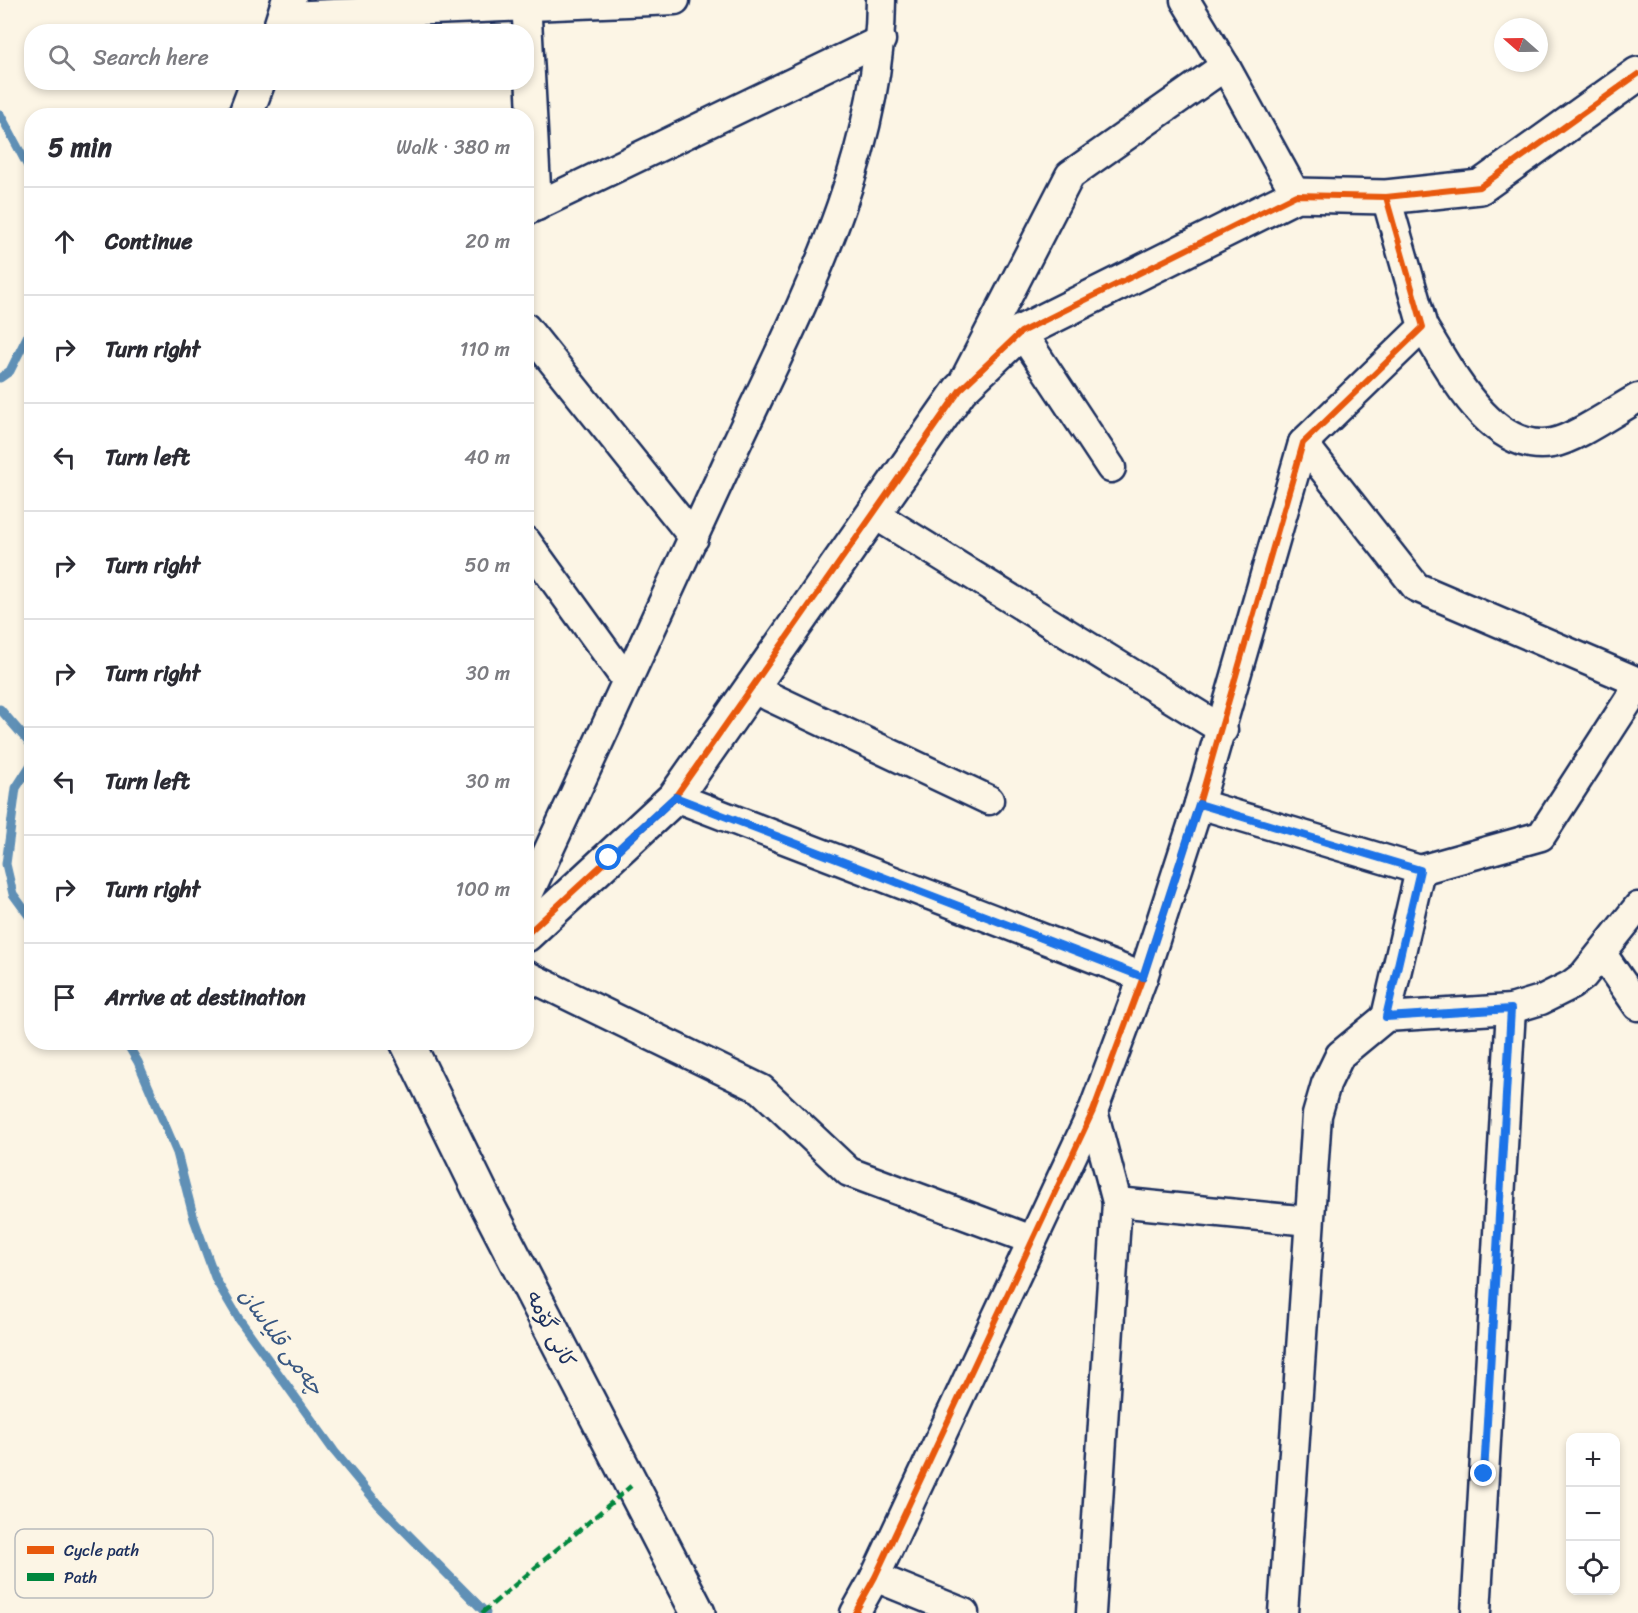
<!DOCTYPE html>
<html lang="en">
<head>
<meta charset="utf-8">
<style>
	:root { --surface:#fff; --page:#f2f2f3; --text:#2b2b33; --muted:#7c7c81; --line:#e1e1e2 }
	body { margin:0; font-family:Sriracha,"Playpen Sans Arabic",sans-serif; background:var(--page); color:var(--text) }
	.controls { position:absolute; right:18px; bottom:18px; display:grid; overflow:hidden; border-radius:12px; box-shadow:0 3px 9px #0003 }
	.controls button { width:54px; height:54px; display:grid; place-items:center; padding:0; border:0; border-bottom:2px solid var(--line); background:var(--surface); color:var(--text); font:30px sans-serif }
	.compass { position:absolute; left:1494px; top:18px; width:54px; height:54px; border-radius:50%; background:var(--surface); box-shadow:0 3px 9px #0003; rotate:290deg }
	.stop { position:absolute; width:18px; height:18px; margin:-14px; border:4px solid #1a73e8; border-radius:50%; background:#fff }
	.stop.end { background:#1a73e8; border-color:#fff; box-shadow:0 2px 6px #0008 }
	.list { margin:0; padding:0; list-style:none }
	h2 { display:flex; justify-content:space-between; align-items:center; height:78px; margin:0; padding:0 24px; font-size:26px }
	h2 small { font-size:20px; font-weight:400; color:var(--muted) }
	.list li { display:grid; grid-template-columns:39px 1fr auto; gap:18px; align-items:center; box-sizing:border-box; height:108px; padding:0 24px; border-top:2px solid var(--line) }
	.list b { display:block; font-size:22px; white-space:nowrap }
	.list em { font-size:20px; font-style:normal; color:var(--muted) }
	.icon { flex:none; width:33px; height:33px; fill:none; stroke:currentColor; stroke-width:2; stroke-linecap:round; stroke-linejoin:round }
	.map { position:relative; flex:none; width:1638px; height:1613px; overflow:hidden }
	.search { position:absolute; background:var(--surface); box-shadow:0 3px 9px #0003; left:24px; top:24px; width:510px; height:66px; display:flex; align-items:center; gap:15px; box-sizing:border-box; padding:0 21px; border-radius:24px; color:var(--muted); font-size:22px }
	.panel { position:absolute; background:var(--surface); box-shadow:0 3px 9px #0003; left:24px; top:108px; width:510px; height:942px; border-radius:24px }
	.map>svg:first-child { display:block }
</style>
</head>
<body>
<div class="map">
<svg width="1638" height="1613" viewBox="0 0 1638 1613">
	<rect width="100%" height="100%" fill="#fcf5e5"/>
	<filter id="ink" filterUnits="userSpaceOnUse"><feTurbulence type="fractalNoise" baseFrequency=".0167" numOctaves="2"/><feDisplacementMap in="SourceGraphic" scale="12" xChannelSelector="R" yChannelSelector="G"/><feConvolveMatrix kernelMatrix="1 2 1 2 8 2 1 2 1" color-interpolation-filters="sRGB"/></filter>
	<g filter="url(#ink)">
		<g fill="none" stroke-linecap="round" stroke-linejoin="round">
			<g stroke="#6190b6" stroke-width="9">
				<polyline points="0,114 32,174"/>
				<polyline points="0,378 10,371 32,327"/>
				<polyline points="0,709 32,746"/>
				<polyline points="32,763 16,788 6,864 13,894 32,920"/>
				<polyline points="126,1042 138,1062 177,1153 194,1219 216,1280 239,1319 334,1451 378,1504 486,1613"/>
			</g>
			<g stroke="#1b2f5e" stroke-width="33">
				<g id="minor">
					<polyline points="526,0 537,206"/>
					<polyline points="1185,0 1225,66 1296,195"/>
					<polyline points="285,16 675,0"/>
					<polyline points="526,211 881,40"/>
					<path d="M 1423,327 C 1450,370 1491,454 1552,443 C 1575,439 1616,410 1638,398"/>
					<polyline points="526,328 694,538"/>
					<polyline points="1021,332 1111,468"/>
					<polyline points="964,381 1070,175 1225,66"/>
					<polyline points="1303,443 1416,587 1638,682"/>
					<polyline points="874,514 1223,730"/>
					<polyline points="526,541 627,681"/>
					<polyline points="751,688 989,800"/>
					<polyline points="675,797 1143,977"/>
					<polyline points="1199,804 1420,870 1541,836 1638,686"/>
					<path d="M 526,899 C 593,754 661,609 727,464 C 795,317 880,166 881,0"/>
					<polyline points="1602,954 1638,1006"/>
					<polyline points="526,975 761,1089 849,1172 1032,1240"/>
					<polyline points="1386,1017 1420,870"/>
					<polyline points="1117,1202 1309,1221"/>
					<polyline points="875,1577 964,1613"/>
					<polyline points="855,1613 875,1577 1093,1111 1143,977 1199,804 1303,443 1423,327 1386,197"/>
					<polyline points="1091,1613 1117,1202 1093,1111"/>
					<polyline points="1283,1613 1317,1115 1326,1084 1340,1055 1386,1017 1511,1009 1541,1000 1571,985 1583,976 1638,907"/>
					<polyline points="1476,1613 1511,1009"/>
				</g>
			</g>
			<g stroke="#1b2f5e" stroke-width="38">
				<g id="tertiary">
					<polyline points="279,32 289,0"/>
					<polyline points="245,116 258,82"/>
					<polyline points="526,935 675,797 960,390 1021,332 1296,195 1386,197 1480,187 1638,74"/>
					<polyline points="407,1042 481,1193 698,1613"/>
				</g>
			</g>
			<use href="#minor" stroke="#fcf5e5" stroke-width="28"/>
			<use href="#tertiary" stroke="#fcf5e5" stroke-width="33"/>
			<polyline stroke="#00873e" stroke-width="4.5" stroke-dasharray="9 4.5" stroke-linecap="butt" points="482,1613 631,1486"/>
			<g stroke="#fcf5e5" stroke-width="10">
				<g id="cycleway">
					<polyline points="526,935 675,797 960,390 1021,332 1296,195 1386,197 1480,187 1638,74"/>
					<polyline points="855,1613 875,1577 1093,1111 1143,977 1199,804 1303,443 1423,327 1386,197"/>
				</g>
			</g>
			<use href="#cycleway" stroke="#e8590c" stroke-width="6"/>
		</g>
	</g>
	<g fill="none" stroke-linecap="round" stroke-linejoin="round" filter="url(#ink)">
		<polyline stroke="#1a73e8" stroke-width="8" points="609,858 675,797 1143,977 1199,804 1420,870 1386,1017 1511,1009 1484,1474"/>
	</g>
	<g text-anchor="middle" stroke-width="5" stroke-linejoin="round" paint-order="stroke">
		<g font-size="21" fill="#1b2f5e" stroke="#fcf5e5">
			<text transform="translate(551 1329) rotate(63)" y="7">کانی گۆمە</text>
		</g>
		<g font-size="22" font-style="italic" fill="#385782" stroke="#fcf5e5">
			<text transform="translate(282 1341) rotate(54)" y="8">چەمی قلیاسان</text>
		</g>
	</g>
	<rect x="15" y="1529" width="198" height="69" rx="9" fill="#fcf5e5" stroke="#b8babc" stroke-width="1.5"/>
	<rect x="27" y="1546" width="27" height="8" fill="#e8590c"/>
	<rect x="27" y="1573" width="27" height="8" fill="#00873e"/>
	<g font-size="16" fill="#1b2f5e">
		<text x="64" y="1556">Cycle path</text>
		<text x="64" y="1583">Path</text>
	</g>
</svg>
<div class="controls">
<button>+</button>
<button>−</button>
<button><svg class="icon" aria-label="locate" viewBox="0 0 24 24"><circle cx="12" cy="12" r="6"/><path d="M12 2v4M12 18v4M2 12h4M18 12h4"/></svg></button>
</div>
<svg class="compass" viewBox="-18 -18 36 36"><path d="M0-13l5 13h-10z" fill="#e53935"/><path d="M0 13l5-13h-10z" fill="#7c7c81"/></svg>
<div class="stop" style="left:609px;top:858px"></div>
<div class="stop end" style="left:1484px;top:1474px"></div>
<div class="search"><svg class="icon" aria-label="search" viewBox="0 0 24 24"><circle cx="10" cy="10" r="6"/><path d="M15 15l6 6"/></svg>Search here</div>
<section class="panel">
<h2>5 min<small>Walk · 380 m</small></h2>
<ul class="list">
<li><svg class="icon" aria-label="ahead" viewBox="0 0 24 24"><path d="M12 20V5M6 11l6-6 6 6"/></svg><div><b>Continue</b></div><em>20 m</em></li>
<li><svg class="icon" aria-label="right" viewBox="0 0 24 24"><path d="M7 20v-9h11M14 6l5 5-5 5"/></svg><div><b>Turn right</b></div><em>110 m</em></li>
<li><svg class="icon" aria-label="left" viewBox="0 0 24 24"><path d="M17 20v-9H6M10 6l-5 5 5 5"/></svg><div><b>Turn left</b></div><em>40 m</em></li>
<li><svg class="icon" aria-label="right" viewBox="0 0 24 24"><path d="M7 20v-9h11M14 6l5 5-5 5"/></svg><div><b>Turn right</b></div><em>50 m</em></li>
<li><svg class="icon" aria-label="right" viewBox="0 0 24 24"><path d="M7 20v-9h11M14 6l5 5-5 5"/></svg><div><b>Turn right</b></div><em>30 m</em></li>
<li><svg class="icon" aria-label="left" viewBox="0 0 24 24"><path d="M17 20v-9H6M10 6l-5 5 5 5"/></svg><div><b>Turn left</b></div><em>30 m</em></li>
<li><svg class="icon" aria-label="right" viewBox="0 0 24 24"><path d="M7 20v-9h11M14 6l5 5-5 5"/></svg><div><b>Turn right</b></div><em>100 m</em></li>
<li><svg class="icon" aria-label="arrive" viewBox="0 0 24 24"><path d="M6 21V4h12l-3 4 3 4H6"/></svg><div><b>Arrive at destination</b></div></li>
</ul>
</section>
</div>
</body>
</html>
